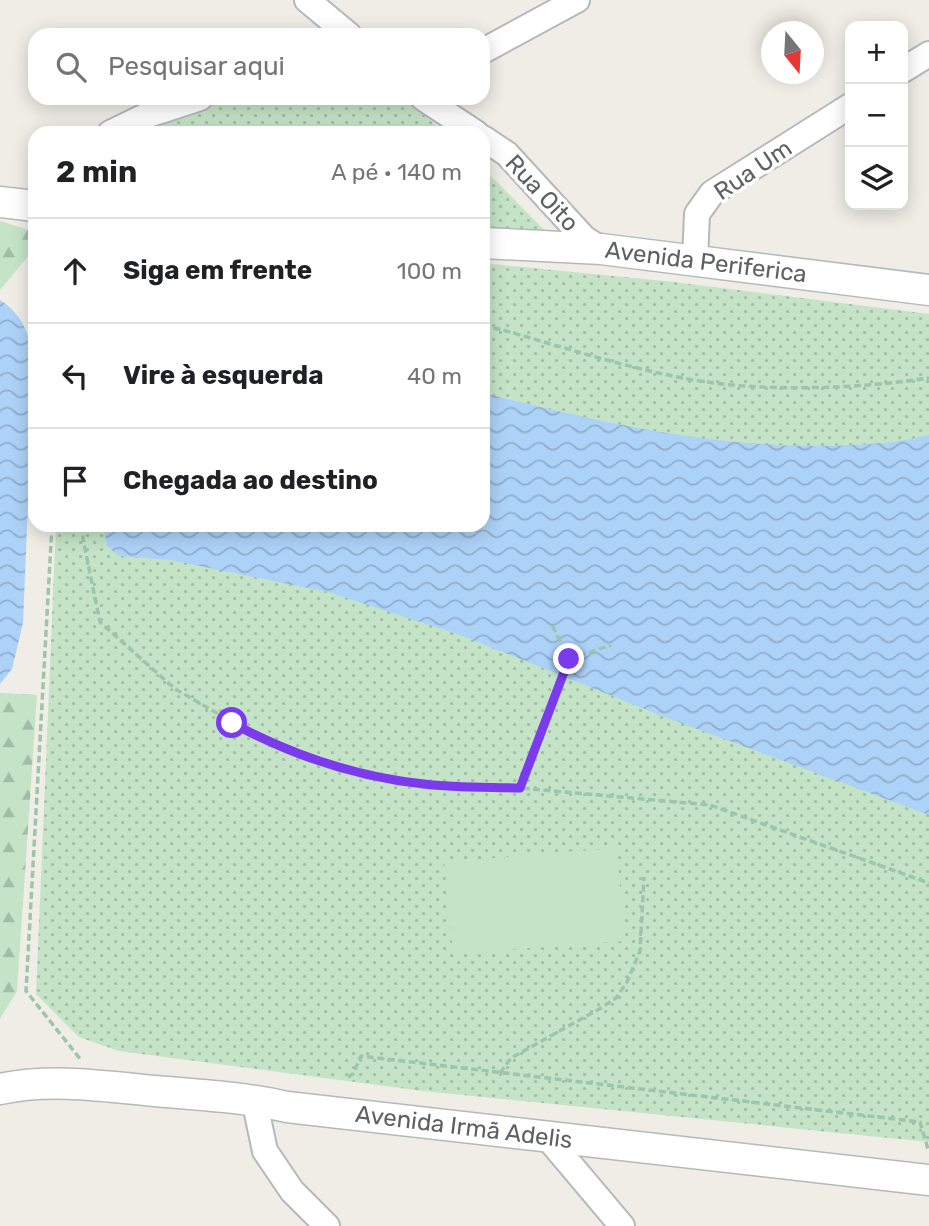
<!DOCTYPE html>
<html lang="pt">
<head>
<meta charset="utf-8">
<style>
	:root { --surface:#fff; --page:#f2f2f2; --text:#202124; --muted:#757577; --line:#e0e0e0 }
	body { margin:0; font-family:Rubik,sans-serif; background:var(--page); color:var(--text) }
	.controls { position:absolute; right:21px; top:21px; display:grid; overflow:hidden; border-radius:14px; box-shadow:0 4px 18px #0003 }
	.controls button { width:63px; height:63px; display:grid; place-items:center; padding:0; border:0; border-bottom:2px solid var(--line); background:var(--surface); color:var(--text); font:35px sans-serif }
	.compass { position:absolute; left:761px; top:21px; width:63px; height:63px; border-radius:50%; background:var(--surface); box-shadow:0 4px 18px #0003; rotate:162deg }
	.stop { position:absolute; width:21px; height:21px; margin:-16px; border:5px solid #7c3aed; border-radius:50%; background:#fff }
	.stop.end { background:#7c3aed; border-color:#fff; box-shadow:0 2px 7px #0008 }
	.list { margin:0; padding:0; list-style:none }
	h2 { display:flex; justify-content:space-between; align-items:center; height:91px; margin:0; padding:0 28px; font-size:30px }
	h2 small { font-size:23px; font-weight:400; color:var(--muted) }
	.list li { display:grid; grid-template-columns:46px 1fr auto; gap:21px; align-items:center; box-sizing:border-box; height:105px; padding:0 28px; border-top:2px solid var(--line) }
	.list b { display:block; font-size:26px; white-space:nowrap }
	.list em { font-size:23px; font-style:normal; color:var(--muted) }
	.icon { flex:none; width:38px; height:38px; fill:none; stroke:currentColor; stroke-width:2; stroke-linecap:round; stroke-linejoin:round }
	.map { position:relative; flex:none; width:929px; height:1226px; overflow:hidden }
	.search { position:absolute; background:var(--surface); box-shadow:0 4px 18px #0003; left:28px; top:28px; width:462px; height:77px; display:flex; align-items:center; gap:18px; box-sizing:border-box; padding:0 24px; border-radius:21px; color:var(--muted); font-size:26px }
	.panel { position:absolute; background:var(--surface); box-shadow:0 4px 18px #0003; left:28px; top:126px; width:462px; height:406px; border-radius:21px }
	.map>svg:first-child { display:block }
</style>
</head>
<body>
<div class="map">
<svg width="929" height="1226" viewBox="0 0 929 1226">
	<defs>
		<pattern id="forest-firs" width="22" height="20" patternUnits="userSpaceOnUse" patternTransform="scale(1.75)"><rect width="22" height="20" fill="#c5e4c7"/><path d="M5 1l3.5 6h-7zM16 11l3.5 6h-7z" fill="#a3bca5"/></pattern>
		<pattern id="park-dots" width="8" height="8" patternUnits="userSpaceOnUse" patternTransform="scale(1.75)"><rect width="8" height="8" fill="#c5e4c7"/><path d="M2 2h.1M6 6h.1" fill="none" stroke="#a3bca5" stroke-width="1.8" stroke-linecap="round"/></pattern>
		<pattern id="water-waves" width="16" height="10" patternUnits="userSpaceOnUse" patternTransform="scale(1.75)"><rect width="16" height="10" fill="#add2f8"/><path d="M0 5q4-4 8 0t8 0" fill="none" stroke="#90aecc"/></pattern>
	</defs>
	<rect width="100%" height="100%" fill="#efede6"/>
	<g fill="url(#forest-firs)">
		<polygon points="0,221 35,232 35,248 0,290"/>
		<polygon points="0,693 37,695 17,991 0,1019"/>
	</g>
	<g fill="url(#park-dots)">
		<polygon points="227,98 406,98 444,133 123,133 146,122"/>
		<polygon points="483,169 495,180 574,260 483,249"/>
		<polygon points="483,263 674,282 929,314 929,1142 423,1091 119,1051 79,1037 36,994 56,525 483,525"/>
	</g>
	<polygon fill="#c5e4c7" points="617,848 624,941 453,954 444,862"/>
	<g fill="url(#water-waves)">
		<path d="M 0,300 C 23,315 28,333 34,358 L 23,623 L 12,669 L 0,684 Z"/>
		<path d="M 483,393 C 612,425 747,456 882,443 C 898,442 914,438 929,435 L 929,815 L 662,716 L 463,636 L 328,592 L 170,560 L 119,556 L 107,546 L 103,525 L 483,525 Z"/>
	</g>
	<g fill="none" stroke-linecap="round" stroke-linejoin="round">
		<g stroke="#b6b8bb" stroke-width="28">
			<g id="minor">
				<polyline points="307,0 349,35"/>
				<polyline points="483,51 577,0"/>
				<polyline points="903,70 929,54"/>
				<polyline points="423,98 476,133"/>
				<polyline points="110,133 145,116 200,98"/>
				<polyline points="483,138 507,154 584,238 601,249"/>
				<polyline points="695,259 697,214 712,193 850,106"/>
				<polyline points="254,1099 265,1151 292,1191 327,1226"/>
				<polyline points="547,1137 622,1226"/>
			</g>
		</g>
		<g stroke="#b6b8bb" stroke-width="33">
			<g id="tertiary">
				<polyline points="0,202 35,206"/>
				<polyline points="483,243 601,249 929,290"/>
				<path d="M 0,1089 C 49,1078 104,1086 155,1091 C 199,1095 244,1097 287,1107 L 929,1180"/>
			</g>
		</g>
		<g stroke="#9ec5ac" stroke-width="3.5" stroke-dasharray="7 3.5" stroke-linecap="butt">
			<path d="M 483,327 L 499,329 C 578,351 660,380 743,386 C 805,390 868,387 929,378"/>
			<polyline points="52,525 26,991 81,1060"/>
			<polyline points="83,525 83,539 100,622 175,689 250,732 295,753 341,768 424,784 520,788 710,805 929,883"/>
			<polyline points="569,659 611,645"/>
			<polyline points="520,788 569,659 551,623"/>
			<polyline points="500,1073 511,1058 601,1008 616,998 627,982 640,951 644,877"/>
			<polyline points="348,1077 353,1074 361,1056 920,1122 928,1149"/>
		</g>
		<use href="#minor" stroke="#fff" stroke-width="24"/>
		<use href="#tertiary" stroke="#fff" stroke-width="30"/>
	</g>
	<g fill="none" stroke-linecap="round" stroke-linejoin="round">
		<path stroke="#7c3aed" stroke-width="9" d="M 232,723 C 290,754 357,777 424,784 C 456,788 488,787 520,788 L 569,659"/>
	</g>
	<g text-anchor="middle" stroke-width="7" stroke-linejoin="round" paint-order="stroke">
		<g font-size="24" fill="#5e6065" stroke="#fff">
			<text transform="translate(753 170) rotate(-34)" y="8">Rua Um</text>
			<text transform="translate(542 193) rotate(47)" y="8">Rua Oito</text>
			<text transform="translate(706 262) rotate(7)" y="8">Avenida Periferica</text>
			<text transform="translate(464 1127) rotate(7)" y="8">Avenida Irmã Adelis</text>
		</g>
	</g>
</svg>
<div class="controls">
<button>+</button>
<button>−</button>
<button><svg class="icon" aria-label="layers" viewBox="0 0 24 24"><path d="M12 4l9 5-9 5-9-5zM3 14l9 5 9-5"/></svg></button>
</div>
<svg class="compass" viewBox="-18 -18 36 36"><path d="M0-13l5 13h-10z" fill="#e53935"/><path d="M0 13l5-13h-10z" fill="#757577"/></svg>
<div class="stop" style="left:232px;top:723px"></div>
<div class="stop end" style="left:569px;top:659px"></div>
<div class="search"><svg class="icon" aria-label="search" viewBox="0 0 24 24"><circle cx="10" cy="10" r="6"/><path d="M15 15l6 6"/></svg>Pesquisar aqui</div>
<section class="panel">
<h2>2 min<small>A pé · 140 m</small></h2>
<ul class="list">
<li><svg class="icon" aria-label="ahead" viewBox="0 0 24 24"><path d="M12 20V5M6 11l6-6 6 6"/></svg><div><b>Siga em frente</b></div><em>100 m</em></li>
<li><svg class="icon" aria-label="left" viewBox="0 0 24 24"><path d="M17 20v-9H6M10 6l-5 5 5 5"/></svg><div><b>Vire à esquerda</b></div><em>40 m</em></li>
<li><svg class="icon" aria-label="arrive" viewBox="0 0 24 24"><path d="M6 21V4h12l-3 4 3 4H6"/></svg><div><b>Chegada ao destino</b></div></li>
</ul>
</section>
</div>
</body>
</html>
